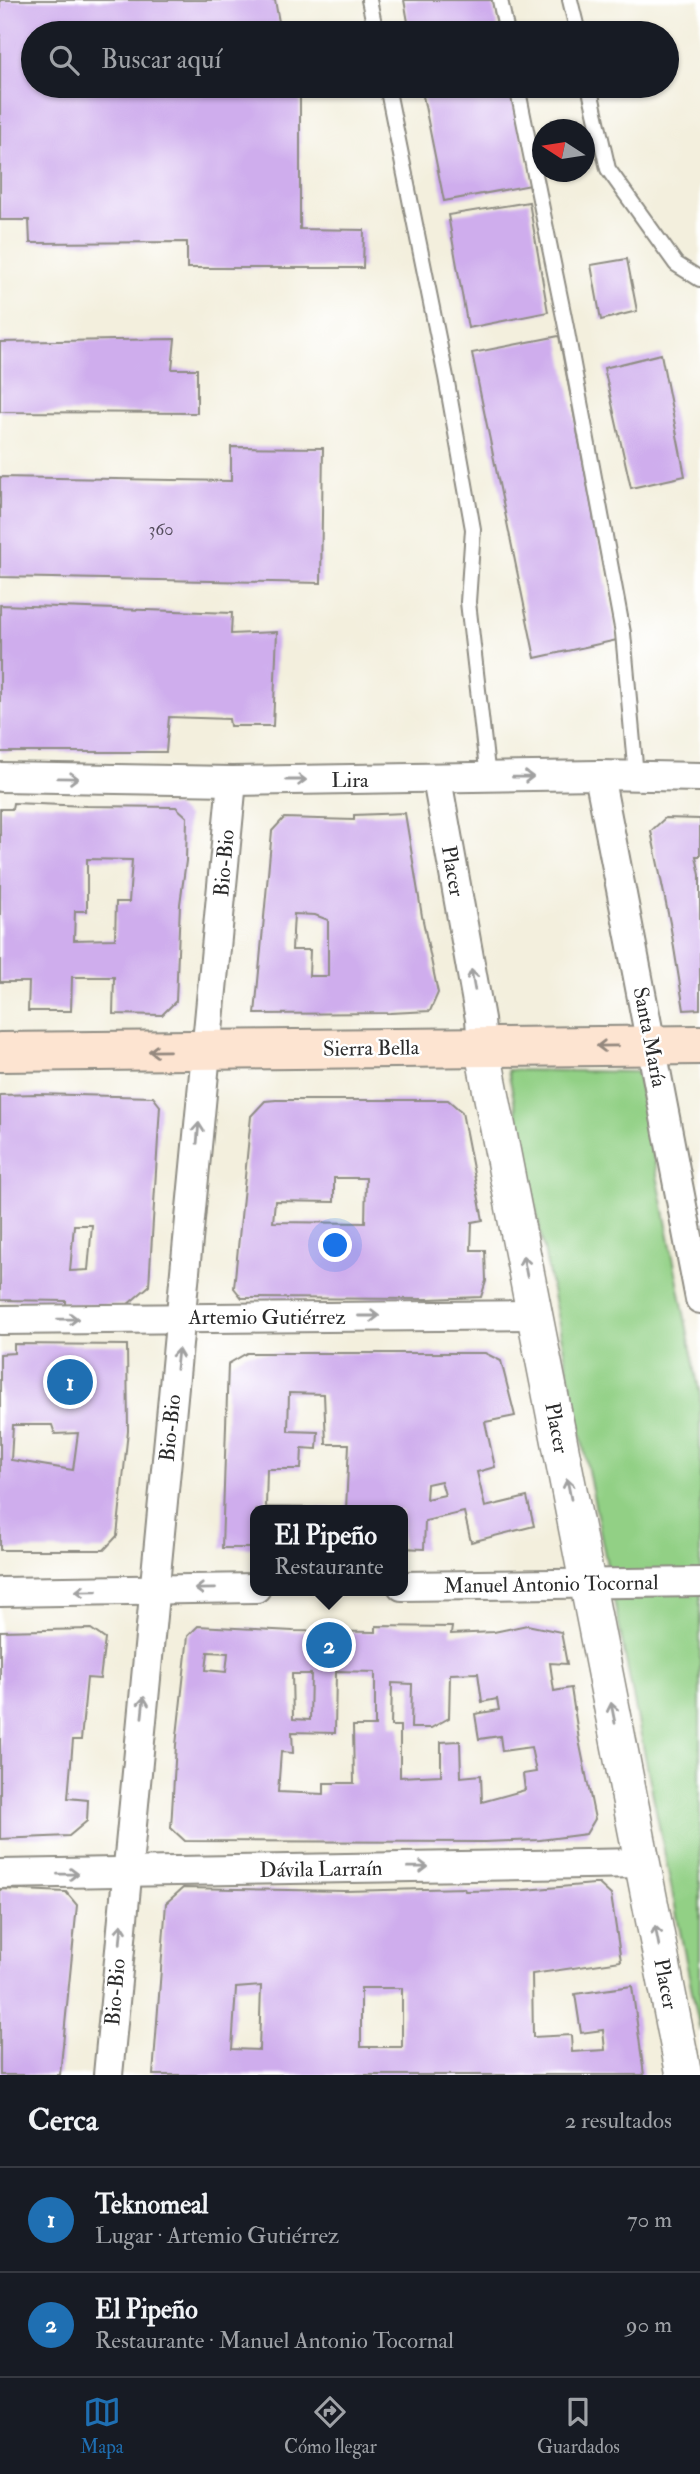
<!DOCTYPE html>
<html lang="es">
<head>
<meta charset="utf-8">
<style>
	:root { --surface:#171b24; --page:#20242c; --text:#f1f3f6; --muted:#9ea1a6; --line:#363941; --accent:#1f6fb2 }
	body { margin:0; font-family:"IM FELL Double Pica",serif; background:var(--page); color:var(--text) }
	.compass { position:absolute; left:532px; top:119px; width:63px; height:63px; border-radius:50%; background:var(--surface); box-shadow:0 2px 5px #0004; rotate:282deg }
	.you { position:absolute; left:336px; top:1246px; width:24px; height:24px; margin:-18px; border:5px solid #fff; border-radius:50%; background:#1a73e8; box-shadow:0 0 0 10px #1a73e833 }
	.badge { display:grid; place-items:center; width:46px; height:46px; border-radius:50%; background:var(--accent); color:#fff; font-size:23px; font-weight:700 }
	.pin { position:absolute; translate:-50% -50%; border:4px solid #fff; box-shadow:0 2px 7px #0006 }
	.popup { position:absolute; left:250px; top:1505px; width:158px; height:91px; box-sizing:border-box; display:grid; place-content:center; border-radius:14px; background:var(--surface); filter:drop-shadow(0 2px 5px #0005); font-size:23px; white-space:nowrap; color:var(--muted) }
	.popup b { font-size:26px; color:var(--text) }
	.popup::after { content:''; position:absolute; left:50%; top:100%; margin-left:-14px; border:14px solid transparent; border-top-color:var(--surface) }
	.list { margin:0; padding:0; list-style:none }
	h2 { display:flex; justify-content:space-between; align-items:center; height:91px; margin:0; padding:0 28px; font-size:30px }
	h2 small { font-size:23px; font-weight:400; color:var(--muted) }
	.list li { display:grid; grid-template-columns:46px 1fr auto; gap:21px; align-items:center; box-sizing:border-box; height:105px; padding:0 28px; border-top:2px solid var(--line) }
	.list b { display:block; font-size:26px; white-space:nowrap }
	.list p { margin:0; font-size:23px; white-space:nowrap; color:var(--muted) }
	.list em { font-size:23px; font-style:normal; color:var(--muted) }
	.icon { flex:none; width:38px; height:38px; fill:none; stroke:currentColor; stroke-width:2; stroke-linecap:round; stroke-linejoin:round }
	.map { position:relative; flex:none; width:700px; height:2075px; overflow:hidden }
	.search { position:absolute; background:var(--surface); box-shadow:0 2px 5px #0004; left:21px; right:21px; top:21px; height:77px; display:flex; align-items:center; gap:18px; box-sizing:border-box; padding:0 24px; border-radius:38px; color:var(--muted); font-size:26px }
	.sheet { height:301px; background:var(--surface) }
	nav { display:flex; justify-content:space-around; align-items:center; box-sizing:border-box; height:98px; border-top:2px solid var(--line); background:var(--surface); font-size:19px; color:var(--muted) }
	nav a { display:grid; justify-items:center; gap:4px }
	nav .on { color:var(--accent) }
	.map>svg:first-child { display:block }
</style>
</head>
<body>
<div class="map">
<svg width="700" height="2075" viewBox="0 0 700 2075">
	<rect width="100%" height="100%" fill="#fff"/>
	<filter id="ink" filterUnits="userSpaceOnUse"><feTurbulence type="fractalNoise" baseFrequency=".0143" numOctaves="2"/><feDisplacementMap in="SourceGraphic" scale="14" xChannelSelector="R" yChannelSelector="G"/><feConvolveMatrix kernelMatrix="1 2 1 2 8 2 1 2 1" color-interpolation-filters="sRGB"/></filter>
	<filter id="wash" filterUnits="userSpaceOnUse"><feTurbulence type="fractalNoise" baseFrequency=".00686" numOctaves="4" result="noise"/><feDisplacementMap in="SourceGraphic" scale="28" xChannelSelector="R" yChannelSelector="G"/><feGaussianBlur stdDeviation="1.57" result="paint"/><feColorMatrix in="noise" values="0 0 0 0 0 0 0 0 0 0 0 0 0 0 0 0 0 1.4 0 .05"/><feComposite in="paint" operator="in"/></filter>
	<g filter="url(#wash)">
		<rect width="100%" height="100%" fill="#f3efdd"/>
		<polygon fill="#92d085" stroke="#5e7e58" stroke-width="2" points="508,1070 637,1072 700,1395 700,2031"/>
		<g id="blocks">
			<g fill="#cfaded" fill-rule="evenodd">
				<polygon points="0,0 275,0 281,33 33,33 33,86 300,86 300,229 364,230 363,268 187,268 187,242 30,243 29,220 0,220"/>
				<polygon points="404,0 492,0 499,33 410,33"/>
				<polygon points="421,86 510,86 531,185 444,201"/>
				<polygon points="529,202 548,312 468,328 448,215"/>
				<polygon points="627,259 637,311 601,320 591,265"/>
				<polygon points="559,336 617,640 535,658 472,353"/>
				<polygon points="175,339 172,369 197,369 197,413 0,412 0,342"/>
				<polygon points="661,354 685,476 631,488 604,368"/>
				<polygon points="231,447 323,448 321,583 0,577 0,477 231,481"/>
				<polygon points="0,605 232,613 231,634 277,632 273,726 230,726 229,719 169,717 166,752 0,752"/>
				<path d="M 13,803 L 87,806 L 176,807 L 187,817 L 186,861 L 180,904 L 176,1001 L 162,1015 L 113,1014 L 114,977 L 72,977 L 71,1011 L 28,1011 L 29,982 L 0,982 L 0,809 L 12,809 ZM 87,859 L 132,860 L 129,902 L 116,902 L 115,939 L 74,940 L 75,911 L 87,911 Z"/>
				<path d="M 405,813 L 422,916 L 438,993 L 430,1011 L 390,1013 L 255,1014 L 272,831 L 284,818 L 354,820 L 354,815 ZM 294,914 L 315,915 L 328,920 L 328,976 L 309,976 L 310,950 L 292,950 Z"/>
				<polygon points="665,818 700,819 700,856 696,856 700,875 700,1009 684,1010 670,923 651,831"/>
				<path d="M 37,1094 L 153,1097 L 160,1106 L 149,1286 L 127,1305 L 66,1305 L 66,1301 L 0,1300 L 0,1095 ZM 74,1225 L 92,1225 L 88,1270 L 70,1271 Z"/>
				<path d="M 276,1100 L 448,1100 L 462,1112 L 483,1220 L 472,1222 L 471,1250 L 485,1250 L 486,1281 L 481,1297 L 428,1299 L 242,1298 L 234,1288 L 251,1116 L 265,1101 ZM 334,1178 L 366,1178 L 365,1223 L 273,1222 L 275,1201 L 334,1202 Z"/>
				<path d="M 14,1344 L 127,1345 L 128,1431 L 117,1536 L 104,1550 L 0,1550 L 0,1354 L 14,1353 ZM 13,1425 L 52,1425 L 55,1434 L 78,1433 L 73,1470 L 11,1460 Z"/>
				<path d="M 247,1353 L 485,1353 L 501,1361 L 515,1416 L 485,1422 L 495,1467 L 477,1472 L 485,1507 L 527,1497 L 534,1526 L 471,1542 L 464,1512 L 425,1521 L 424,1549 L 402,1548 L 402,1510 L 346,1510 L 349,1444 L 326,1444 L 324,1394 L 289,1393 L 288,1431 L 318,1432 L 317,1449 L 302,1448 L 301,1469 L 267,1469 L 266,1507 L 331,1508 L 331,1510 L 256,1510 L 256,1548 L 222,1548 L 228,1364 ZM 441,1481 L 445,1495 L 426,1499 L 427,1484 Z"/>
				<path d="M 527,1625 L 561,1632 L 567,1664 L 550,1663 L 554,1691 L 571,1688 L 579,1740 L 595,1819 L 586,1834 L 540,1840 L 484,1842 L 185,1841 L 171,1828 L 176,1745 L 188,1636 L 198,1626 L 293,1631 L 376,1632 L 376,1626 L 452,1627 L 451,1634 L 494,1632 ZM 208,1652 L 228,1653 L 226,1672 L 206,1670 ZM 336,1671 L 375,1672 L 375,1726 L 353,1726 L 354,1783 L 324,1783 L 324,1794 L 278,1792 L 281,1752 L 293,1753 L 292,1732 L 335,1733 ZM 478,1673 L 482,1702 L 497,1699 L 499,1710 L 475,1714 L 479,1739 L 500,1736 L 502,1751 L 531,1747 L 536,1772 L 523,1774 L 525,1790 L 482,1802 L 481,1775 L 461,1777 L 460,1741 L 441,1742 L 441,1775 L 400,1777 L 400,1726 L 391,1726 L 392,1683 L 412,1684 L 411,1728 L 431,1728 L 449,1718 L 450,1674 ZM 292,1674 L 311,1674 L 310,1720 L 293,1719 Z"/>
				<polygon points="91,1629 105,1639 100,1679 87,1678 81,1740 73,1740 68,1798 88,1800 87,1821 69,1836 0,1839 0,1631"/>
				<path d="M 594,1884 L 599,1884 L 611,1895 L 621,1961 L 532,1974 L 533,2037 L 571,2035 L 572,2052 L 605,2050 L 603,2030 L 581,2033 L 575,1994 L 632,1986 L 644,2075 L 153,2075 L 166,1903 L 183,1888 L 345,1891 L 464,1888 L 465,1891 L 525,1890 ZM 261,1986 L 259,2050 L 232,2049 L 236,1988 ZM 361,1988 L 402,1988 L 402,2047 L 361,2047 Z"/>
				<polygon points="0,1889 66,1892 77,1905 60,2075 0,2075"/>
			</g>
		</g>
	</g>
	<g filter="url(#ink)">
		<use href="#blocks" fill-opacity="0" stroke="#8f8d84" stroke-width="2"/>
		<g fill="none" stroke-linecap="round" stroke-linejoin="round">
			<g stroke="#8f8d84" stroke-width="18">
				<g id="service">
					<polyline points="369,0 376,33"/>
					<polyline points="500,0 507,33"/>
					<polyline points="570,0 578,33"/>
					<polyline points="387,86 446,377 473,529 468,602 488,778"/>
					<polyline points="517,86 566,327 623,633 636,776"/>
					<polyline points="589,86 608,169 676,264 700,279"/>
				</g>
			</g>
			<g stroke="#8f8d84" stroke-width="32">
				<g id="minor">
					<polyline points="599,775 700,1299"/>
					<polyline points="0,777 232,781 599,775 700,777"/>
					<polyline points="437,779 480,1019 482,1047"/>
					<polyline points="0,1320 535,1315"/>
					<polyline points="402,1586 700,1582"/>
					<polyline points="0,1592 256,1588"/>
					<polyline points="0,1874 642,1863"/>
					<polyline points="108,2075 232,781"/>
				</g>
			</g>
			<g stroke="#8f8d84" stroke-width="38">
				<polyline id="tertiary" points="482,1047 684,2075"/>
			</g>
			<g stroke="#8f8d84" stroke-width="42">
				<polyline id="secondary" points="0,1052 700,1045"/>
			</g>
			<use href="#service" stroke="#fff" stroke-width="14"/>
			<use href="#minor" stroke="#fff" stroke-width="28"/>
			<use href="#tertiary" stroke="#fff" stroke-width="35"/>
			<use href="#secondary" stroke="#fde4d1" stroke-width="38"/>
		</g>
		<defs><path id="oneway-shaft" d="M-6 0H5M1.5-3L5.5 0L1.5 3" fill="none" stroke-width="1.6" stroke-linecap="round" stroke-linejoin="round" transform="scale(1.75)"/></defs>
		<g stroke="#a0a0a0">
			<use href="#oneway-shaft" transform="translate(523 777) rotate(-1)"/>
			<use href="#oneway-shaft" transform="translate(68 778) rotate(1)"/>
			<use href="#oneway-shaft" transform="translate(296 780)"/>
			<use href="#oneway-shaft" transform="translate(473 980) rotate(-100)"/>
			<use href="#oneway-shaft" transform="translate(198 1133) rotate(-85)"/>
			<use href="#oneway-shaft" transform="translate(525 1266) rotate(-101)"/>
			<use href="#oneway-shaft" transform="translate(369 1316)"/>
			<use href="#oneway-shaft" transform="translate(68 1319) rotate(-1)"/>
			<use href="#oneway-shaft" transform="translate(177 1359) rotate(-84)"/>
			<use href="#oneway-shaft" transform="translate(569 1489) rotate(-101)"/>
			<use href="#oneway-shaft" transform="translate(205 1589) rotate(179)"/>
			<use href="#oneway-shaft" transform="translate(86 1591) rotate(179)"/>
			<use href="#oneway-shaft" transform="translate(143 1707) rotate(-84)"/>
			<use href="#oneway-shaft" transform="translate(613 1713) rotate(-101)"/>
			<use href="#oneway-shaft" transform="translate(418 1867) rotate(-1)"/>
			<use href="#oneway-shaft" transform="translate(68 1874) rotate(-1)"/>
			<use href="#oneway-shaft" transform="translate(121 1934) rotate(-85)"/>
			<use href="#oneway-shaft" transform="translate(657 1936) rotate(-101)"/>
		</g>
		<g stroke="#94887e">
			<use href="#oneway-shaft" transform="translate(607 1046) rotate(179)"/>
			<use href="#oneway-shaft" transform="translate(159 1051) rotate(179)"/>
		</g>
	</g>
	<g text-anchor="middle" stroke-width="5" stroke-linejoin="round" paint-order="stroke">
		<g font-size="18" fill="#544c5c">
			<text x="161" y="535">360</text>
		</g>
		<g font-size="21" fill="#2b2b2b" stroke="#fff">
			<text x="350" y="787">Lira</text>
			<text transform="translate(224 863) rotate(-85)" y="7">Bio-Bio</text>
			<text transform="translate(453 871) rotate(80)" y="7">Placer</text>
			<text transform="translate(650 1037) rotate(79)" y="7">Santa María</text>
			<text transform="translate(371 1048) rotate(-1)" y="7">Sierra Bella</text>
			<text x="267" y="1324">Artemio Gutiérrez</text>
			<text transform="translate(170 1428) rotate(-84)" y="7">Bio-Bio</text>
			<text transform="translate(557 1428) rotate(79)" y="7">Placer</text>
			<text transform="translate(551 1584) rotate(-1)" y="7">Manuel Antonio Tocornal</text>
			<text transform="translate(321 1869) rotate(-1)" y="7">Dávila Larraín</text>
			<text transform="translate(666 1984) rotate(79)" y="7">Placer</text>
			<text transform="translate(115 1992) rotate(-85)" y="7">Bio-Bio</text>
		</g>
	</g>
</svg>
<svg class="compass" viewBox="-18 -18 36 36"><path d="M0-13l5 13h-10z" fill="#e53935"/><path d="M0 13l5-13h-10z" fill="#9ea1a6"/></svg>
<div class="you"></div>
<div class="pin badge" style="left:70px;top:1382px">1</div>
<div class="pin badge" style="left:329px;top:1645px">2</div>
<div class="popup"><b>El Pipeño</b>Restaurante</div>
<div class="search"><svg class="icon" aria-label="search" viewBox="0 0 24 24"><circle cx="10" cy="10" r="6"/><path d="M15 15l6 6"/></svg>Buscar aquí</div>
</div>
<section class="sheet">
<h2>Cerca<small>2 resultados</small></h2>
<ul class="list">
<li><span class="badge">1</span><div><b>Teknomeal</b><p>Lugar · Artemio Gutiérrez</p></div><em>70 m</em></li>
<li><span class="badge">2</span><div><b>El Pipeño</b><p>Restaurante · Manuel Antonio Tocornal</p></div><em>90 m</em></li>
</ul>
</section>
<nav>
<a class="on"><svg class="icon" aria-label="map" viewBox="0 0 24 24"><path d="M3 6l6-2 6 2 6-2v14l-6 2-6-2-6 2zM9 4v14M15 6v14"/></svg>Mapa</a>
<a><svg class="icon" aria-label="directions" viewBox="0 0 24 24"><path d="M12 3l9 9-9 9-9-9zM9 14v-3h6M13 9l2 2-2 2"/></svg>Cómo llegar</a>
<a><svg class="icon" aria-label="saved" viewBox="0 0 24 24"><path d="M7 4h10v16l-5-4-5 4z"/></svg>Guardados</a>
</nav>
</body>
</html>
